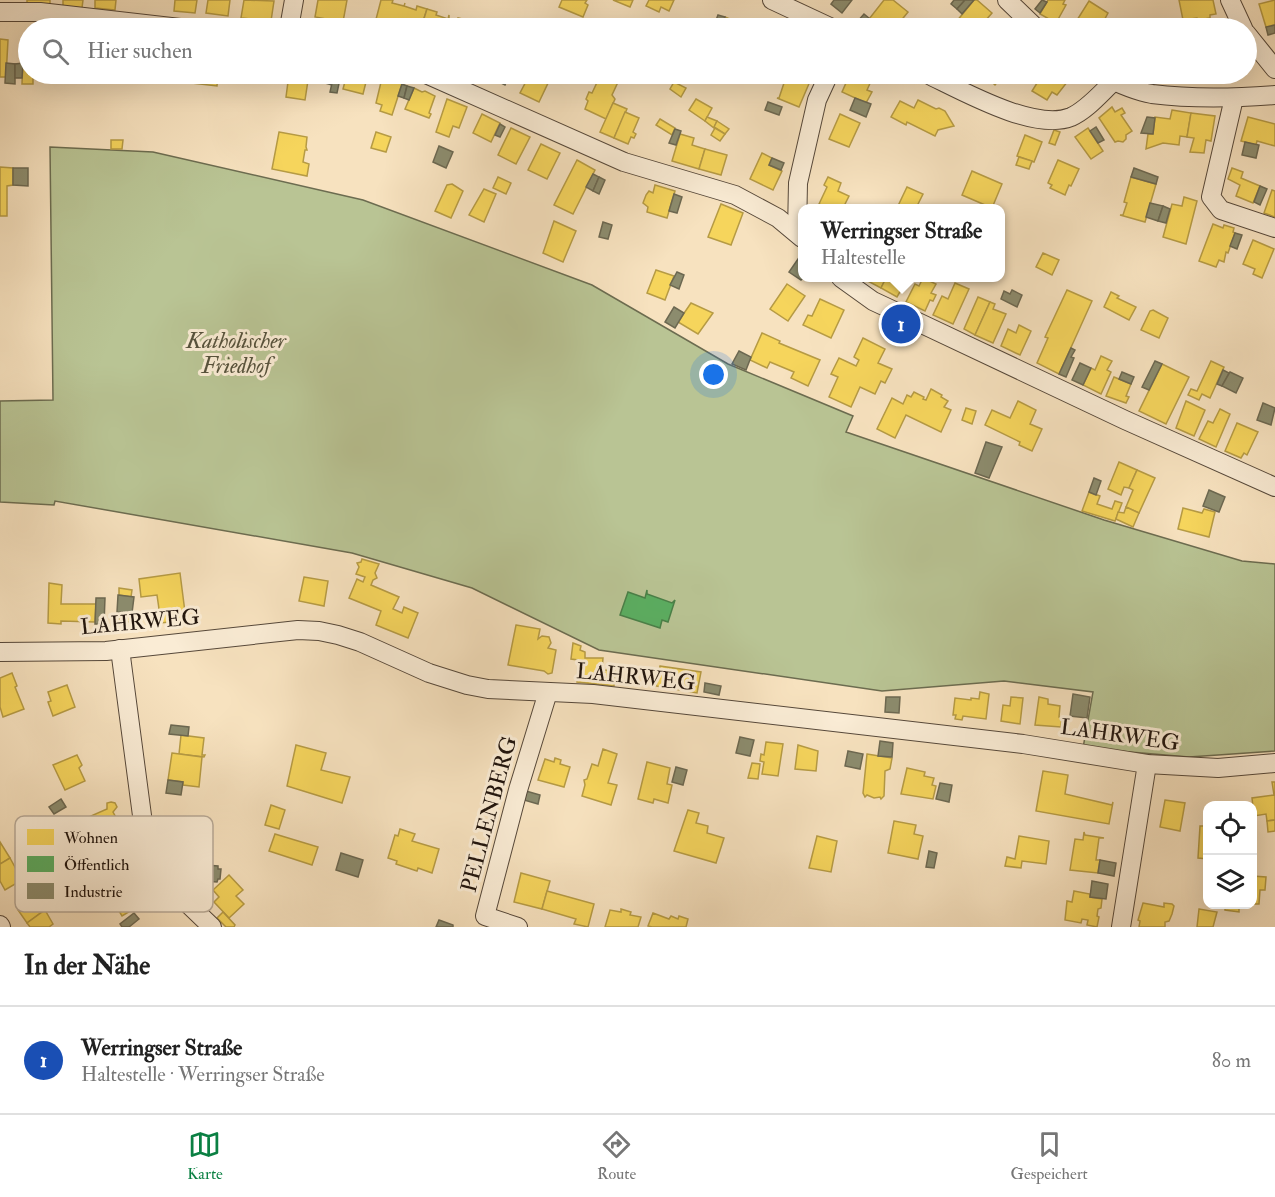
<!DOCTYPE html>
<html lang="de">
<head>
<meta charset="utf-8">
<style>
	:root { --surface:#fff; --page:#f2f2f2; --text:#222; --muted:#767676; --line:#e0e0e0; --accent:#0b8043 }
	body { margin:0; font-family:"IM FELL Double Pica",serif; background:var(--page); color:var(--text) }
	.controls { position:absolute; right:18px; bottom:18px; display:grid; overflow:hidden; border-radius:12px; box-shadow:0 6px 24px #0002 }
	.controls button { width:54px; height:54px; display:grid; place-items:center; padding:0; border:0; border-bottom:2px solid var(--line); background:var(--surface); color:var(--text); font:30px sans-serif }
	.you { position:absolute; left:714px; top:375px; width:21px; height:21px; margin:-15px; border:4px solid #fff; border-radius:50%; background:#1a73e8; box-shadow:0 0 0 9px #1a73e833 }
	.badge { display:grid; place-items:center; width:39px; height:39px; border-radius:50%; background:var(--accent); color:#fff; font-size:20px; font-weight:700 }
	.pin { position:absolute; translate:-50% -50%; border:3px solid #fff; box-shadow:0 2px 6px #0006 }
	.popup { position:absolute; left:798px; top:204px; width:207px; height:78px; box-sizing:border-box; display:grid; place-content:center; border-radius:12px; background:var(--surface); filter:drop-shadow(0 2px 4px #0005); font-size:20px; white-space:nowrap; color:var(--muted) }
	.popup b { font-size:22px; color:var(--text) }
	.popup::after { content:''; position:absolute; left:50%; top:100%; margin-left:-12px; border:12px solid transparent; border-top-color:var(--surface) }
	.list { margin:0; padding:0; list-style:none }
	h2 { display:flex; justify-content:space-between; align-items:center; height:78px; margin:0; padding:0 24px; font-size:26px }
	h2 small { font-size:20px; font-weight:400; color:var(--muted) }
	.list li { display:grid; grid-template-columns:39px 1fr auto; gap:18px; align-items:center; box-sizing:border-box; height:108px; padding:0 24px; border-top:2px solid var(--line) }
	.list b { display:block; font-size:22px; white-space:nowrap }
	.list p { margin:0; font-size:20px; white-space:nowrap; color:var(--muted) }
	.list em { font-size:20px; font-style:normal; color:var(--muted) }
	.icon { flex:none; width:33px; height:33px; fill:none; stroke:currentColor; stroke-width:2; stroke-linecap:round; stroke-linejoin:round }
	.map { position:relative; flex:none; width:1275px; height:927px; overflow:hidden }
	.search { position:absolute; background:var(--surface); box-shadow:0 6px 24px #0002; left:18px; right:18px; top:18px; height:66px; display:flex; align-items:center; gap:15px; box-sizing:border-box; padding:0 21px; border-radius:33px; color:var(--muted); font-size:22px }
	.sheet { height:186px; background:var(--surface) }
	nav { display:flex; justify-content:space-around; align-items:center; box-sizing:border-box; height:84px; border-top:2px solid var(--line); background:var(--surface); font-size:16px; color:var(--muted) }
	nav a { display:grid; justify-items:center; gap:3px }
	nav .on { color:var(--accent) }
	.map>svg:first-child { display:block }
</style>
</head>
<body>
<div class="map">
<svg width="1275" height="927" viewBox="0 0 1275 927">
	<rect width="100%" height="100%" fill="#f7e2bf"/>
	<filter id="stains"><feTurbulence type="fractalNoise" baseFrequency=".00333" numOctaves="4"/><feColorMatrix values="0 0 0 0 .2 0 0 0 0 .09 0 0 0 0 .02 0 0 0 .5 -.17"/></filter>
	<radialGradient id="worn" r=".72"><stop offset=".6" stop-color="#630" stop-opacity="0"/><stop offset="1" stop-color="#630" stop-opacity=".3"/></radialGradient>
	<polygon fill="#b9c494" stroke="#6c6c50" stroke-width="1.5" points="50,147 153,152 363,200 592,285 728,364 853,416 846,432 1104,520 1242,561 1275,564 1275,751 1189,757 1083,748 1093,692 1004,681 882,691 599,650 472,588 352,553 55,501 54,505 0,502 0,401 53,400"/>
	<g fill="#f6d55c" stroke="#b69b44" stroke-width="1.5">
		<polygon points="27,0 50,0 50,6 27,4"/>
		<polygon points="63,0 83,0 82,8 63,6"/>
		<polygon points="95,0 116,0 115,10 95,8"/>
		<polygon points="175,0 197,0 195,13 174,11"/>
		<polygon points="208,0 230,0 228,16 206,13"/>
		<polygon points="244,0 274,1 271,21 241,18"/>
		<polygon points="318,0 347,0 343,22 315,17"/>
		<polygon points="381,0 393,0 392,3 404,6 405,3 404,6 416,10 417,6 427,9 421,28 374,27"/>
		<polygon points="562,0 587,0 585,3 588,5 583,17 559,7"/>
		<polygon points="613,0 633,0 630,7"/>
		<polygon points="649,0 674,0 669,11 661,7 659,12 646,6"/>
		<polygon points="884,0 893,0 908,12 895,28 882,28 869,19"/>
		<polygon points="974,0 977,0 992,13 979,28 953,28 952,27"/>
		<polygon points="1048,0 1065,0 1063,4 1066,5 1056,23 1040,14"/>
		<polygon points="1179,0 1213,0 1216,14 1210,15 1210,18 1198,20 1197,18 1183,20"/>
		<polygon points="1275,0 1275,25 1266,27 1259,4"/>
		<polygon points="1089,1 1108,13 1100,28 1072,28"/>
		<polygon points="427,9 437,12 436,15 448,19 449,15 449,19 457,21 458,18 475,22 473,28 421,28"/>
		<polygon points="725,17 746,26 746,28 720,28"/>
		<polygon points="0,39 8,40 6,77 0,77"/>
		<polygon points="28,41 28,74 33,74 33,84 22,84 23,58 27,58"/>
		<polygon points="193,74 218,74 217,86 192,83"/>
		<polygon points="246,74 268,74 267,81 245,78"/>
		<polygon points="289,74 309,74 305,100 286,97"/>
		<polygon points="347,74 368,74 363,94 343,89"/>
		<polygon points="475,74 495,74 492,80"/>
		<polygon points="530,74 534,74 549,81 539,102 520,93"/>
		<polygon points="601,74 619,80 612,95 615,99 606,119 585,109 588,101 586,99 589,92 592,93"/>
		<polygon points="659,74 686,74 683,82"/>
		<polygon points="787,74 798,74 811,79 799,107 777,98 779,98"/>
		<polygon points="850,74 860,74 872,79 867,90 872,92 866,103 842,92"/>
		<polygon points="983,74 1004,74 995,85"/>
		<polygon points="1047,74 1065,74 1069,76 1068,81 1057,95 1052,92 1047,100 1032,91 1039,80 1042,81"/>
		<polygon points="382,78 392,81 395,80 402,84 392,115 380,111 382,105 376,103"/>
		<polygon points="674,82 686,88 681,97 670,89"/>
		<polygon points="414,88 422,92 425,91 435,96 429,113 431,114 429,118 405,109"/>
		<polygon points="447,99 467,107 459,128 453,126 449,137 436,132"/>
		<polygon points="696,99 712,108 705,121 689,110"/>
		<polygon points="918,100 936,109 939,108 945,111 954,126 938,130 935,136 907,122 906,125 891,117 900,101 914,108"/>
		<polygon points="613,103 627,109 614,138 600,132"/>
		<polygon points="1112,107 1115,112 1122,108 1125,113 1121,115 1132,131 1126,135 1126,139 1123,142 1118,141 1115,142 1099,118"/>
		<polygon points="1172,110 1191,113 1187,137 1180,136 1179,145 1163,143 1146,149 1148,134 1153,134 1155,117 1170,119"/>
		<polygon points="625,112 639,118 633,132 636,134 634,138 631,137 628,144 614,138"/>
		<polygon points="1191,113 1215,116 1211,141 1206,140 1204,153 1190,152 1194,138 1187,137"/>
		<polygon points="482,114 500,123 491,142 473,133"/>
		<polygon points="840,114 860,123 849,147 829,139"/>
		<polygon points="707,117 717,121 714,128 705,121"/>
		<polygon points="1248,117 1275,124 1275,146 1257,141 1256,145 1241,141"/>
		<polygon points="660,119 675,128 672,135 656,125"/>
		<polygon points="717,121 729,129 725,134 714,127"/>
		<polygon points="511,128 530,137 516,164 498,155"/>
		<polygon points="715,128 725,134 720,141 711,135"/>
		<polygon points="1088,128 1103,151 1091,159 1075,137"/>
		<polygon points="1054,130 1060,132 1055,145 1049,143"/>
		<polygon points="279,132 307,137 306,147 307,150 305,150 303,162 309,164 307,176 272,169"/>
		<polygon points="376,132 391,137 386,152 371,148"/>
		<polygon points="680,134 694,138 692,145 705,149 699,169 672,161"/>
		<polygon points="1025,135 1042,142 1034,162 1017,156"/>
		<polygon points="111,140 123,140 122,149 111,149"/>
		<polygon points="541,144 560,153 547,179 528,170"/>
		<polygon points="705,149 727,155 721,175 699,169"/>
		<polygon points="762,153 772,158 769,165 782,171 773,190 750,179"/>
		<polygon points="1019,157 1032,161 1029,169 1016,165"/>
		<polygon points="577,160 595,170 573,214 554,205"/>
		<polygon points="1058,160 1079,169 1071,186 1069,185 1065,195 1050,188 1052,185 1048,183"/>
		<polygon points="0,167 13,168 13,185 7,186 7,216 0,216"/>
		<polygon points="1232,168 1243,172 1241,178 1260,186 1253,203 1236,196 1240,185 1228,179"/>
		<polygon points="972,171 1002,184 992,208 962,195"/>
		<polygon points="498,177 511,183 506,194 493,188"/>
		<polygon points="828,177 841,183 838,191 849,196 843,208 829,208 819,204 827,187 824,185"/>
		<polygon points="1131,177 1156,184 1145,222 1120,215 1123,215 1127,203 1124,202"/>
		<polygon points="452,184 463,191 451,218 435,211 447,185"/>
		<polygon points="655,185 675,191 667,218 647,212 648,207 643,203 646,195 649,191 653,193"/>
		<polygon points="907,187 923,194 916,208 897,208"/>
		<polygon points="484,189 496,194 484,222 469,215"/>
		<polygon points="1272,190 1275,191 1275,217 1264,213"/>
		<polygon points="1184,197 1197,201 1186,244 1163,237 1172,204 1182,206"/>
		<polygon points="721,204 743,213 731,245 708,237"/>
		<polygon points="554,221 576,231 563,262 543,253"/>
		<polygon points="1213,224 1223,228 1224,225 1234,228 1233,232 1235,233 1228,253 1226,252 1224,262 1219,260 1216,267 1199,261"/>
		<polygon points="1253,240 1274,249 1262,278 1253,274 1255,269 1243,264"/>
		<polygon points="1043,253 1059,260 1052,275 1036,267"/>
		<polygon points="656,270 674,276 665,300 647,293"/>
		<polygon points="865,278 886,278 881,288 864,279"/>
		<polygon points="886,278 908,278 897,297 881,288"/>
		<polygon points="923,278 936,284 931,293 936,295 933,301 930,300 925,311 906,302 915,284 919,286"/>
		<polygon points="955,283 969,289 953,324 933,315 942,296 948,299"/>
		<polygon points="787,284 805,296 788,321 770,309"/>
		<polygon points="1067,290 1092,301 1059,374 1037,363 1048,338 1045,337"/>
		<polygon points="1111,292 1119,296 1117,298 1136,307 1129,320 1104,307"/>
		<polygon points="978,297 990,302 975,335 964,329"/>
		<polygon points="820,299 844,310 831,338 803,325 808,315 812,316"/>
		<polygon points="990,302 995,304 993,309 1006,314 993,343 975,335"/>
		<polygon points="691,303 713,313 698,334 678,322"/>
		<polygon points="1153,310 1168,318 1159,338 1141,330 1150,311"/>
		<polygon points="1019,325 1031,331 1020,355 1001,346 1008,329 1016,333"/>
		<polygon points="762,333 780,341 779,343 820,360 808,386 791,378 794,372 770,362 767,368 750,360"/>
		<polygon points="863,338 885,349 878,363 892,369 885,383 881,381 875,394 860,387 851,407 829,397 838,377 831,374 839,358 856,366 859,360 854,357"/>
		<polygon points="1101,356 1112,361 1107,370 1111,372 1101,394 1083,385 1091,368 1095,370"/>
		<polygon points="1211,361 1224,367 1210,398 1202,394 1199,400 1188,395 1191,389 1197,391"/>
		<polygon points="1162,364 1189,377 1166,424 1139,411"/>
		<polygon points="1114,377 1131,384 1126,396 1129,397 1126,403 1106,396"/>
		<polygon points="931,389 942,395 941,397 948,401 944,407 951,410 941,432 906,415 895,438 877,429 892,398 903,404 907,395 911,397 914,392 924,397 923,399 926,400"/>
		<polygon points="1018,401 1036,410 1030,424 1042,429 1032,451 1019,445 1020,442 985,425 992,410 1010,418"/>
		<polygon points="1186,401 1205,410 1194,436 1176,428"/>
		<polygon points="966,408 976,411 972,424 962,420"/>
		<polygon points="1220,409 1230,414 1216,447 1199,439 1208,421 1213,423"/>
		<polygon points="1237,423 1258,432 1247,455 1244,453 1241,458 1225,451"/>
		<polygon points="1119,462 1137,470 1129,488 1124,487 1121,495 1108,489"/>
		<polygon points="1137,470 1155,478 1139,513 1126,507 1133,490 1129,488"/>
		<polygon points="1089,492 1100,496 1097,504 1112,509 1115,501 1122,503 1115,521 1082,511"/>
		<polygon points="1126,507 1139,513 1133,527 1116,519 1118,512 1124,513"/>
		<polygon points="1183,508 1202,513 1204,509 1215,512 1209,537 1178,529"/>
		<polygon points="362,559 379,564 375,573 377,578 373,580 371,585 399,597 393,609 402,613 404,607 418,613 408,638 376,625 381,611 349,598 357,579 363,582 365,577 356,574 359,567 357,563 361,562"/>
		<polygon points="180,573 186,620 161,623 157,595 141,597 139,579"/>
		<polygon points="304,577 328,581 324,606 299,601"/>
		<polygon points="49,583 62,585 61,604 96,604 95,622 61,621 61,624 48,623"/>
		<polygon points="119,588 132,590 131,597 119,595"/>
		<polygon points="120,612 132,613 131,622 119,621"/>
		<polygon points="516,625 540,629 538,639 542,636 549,637 551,643 548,648 556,650 552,673 548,674 544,671 508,665"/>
		<polygon points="573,643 581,646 580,650 585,652 585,658 603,658 602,670 615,671 614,686 577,682 578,660 571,659"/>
		<polygon points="660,666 701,672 697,693 656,686"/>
		<polygon points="12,673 17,686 15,687 24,709 3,717 0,707 0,678"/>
		<polygon points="67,685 75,707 53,716 48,702 51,701 48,692"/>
		<polygon points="980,692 989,694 986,719 963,716 962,720 955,719 956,715 953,715 955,698 971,700 971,698 979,699"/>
		<polygon points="1011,697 1023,698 1020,724 1001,721 1003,705 1010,706"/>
		<polygon points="1039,697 1048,699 1048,704 1060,706 1059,717 1062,717 1061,727 1035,725"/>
		<polygon points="181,735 204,738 202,755 205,755 204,757 179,754"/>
		<polygon points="766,742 783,744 778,776 762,774 764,762 760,761 761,754 764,755"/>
		<polygon points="296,745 326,753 321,770 350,777 342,803 287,786"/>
		<polygon points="798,745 818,751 816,771 795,769"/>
		<polygon points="603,749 617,754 608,783 617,785 611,805 582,796 585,785 584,780 587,779 592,764 598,766"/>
		<polygon points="172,753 202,757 199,787 183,785 183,782 168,780"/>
		<polygon points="867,754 892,758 890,769 885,771 884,796 881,799 880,797 874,798 867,795 865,797 863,793"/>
		<polygon points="77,755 82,765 79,768 85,781 65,790 53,765"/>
		<polygon points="555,758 561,760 560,764 570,767 564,787 538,780 545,759 554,762"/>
		<polygon points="647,762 670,768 667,784 672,785 668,803 654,799 653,803 638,799"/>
		<polygon points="752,763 760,764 758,779 748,778"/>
		<polygon points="907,768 925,772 924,776 934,778 932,785 936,786 933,799 901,794"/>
		<polygon points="1043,771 1068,775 1065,794 1112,805 1113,802 1109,824 1036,811"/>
		<polygon points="1272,782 1275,782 1275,820 1267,821 1266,814 1254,816 1252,798 1274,795"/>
		<polygon points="1165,800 1185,803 1180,831 1160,827"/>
		<polygon points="111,802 115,803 117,807 113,812 122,828 121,829 126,839 93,857 86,842 94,839 84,819 107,809 107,803"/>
		<polygon points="271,805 285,810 279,829 265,825"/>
		<polygon points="688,810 699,813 696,823 708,826 707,833 724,838 716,863 674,851"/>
		<polygon points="1275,820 1275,831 1268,832 1267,821"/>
		<polygon points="894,821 916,825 914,834 923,836 918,859 888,853"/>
		<polygon points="1200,826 1208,826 1208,859 1198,858"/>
		<polygon points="400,829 415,834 412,841 439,849 432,873 418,868 417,871 396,864 397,861 388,858 395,835 398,836"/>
		<polygon points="1084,832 1085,835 1104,838 1099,838 1096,860 1100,860 1098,873 1070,870 1075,839 1083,840"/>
		<polygon points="275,834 318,847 312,865 269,851"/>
		<polygon points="817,836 837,841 831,872 809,868"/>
		<polygon points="1019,836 1049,841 1046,864 1022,861 1021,868 1005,866 1007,857 1015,859"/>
		<polygon points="0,842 10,858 0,864"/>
		<polygon points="92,857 96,865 85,871 81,863"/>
		<polygon points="10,858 22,880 5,890 0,881 0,864"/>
		<polygon points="133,873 134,880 147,901 122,916 110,896 116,892 112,876"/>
		<polygon points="521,873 550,881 542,909 514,902"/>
		<polygon points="229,875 243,890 236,896 244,904 229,918 214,902 219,897 213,890"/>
		<polygon points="1252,876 1266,877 1265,890 1260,890 1259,904 1252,904"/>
		<polygon points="547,891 594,904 588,927 574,924 576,919 542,909"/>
		<polygon points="1074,891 1090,894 1090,897 1102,899 1101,908 1098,909 1097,916 1099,917 1097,927 1087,925 1088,920 1082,919 1081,923 1065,920 1067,901 1072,902"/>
		<polygon points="35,897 43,911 27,923 18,910"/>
		<polygon points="1143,903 1164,907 1164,903 1172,904 1174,906 1172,914 1169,921 1165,922 1165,927 1139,927 1140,921 1138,920"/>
		<polygon points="1225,904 1239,904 1239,912 1225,910"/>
		<polygon points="621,909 631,912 630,915 641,917 638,927 605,927 610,910 621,912"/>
		<polygon points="1199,909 1217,912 1213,927 1197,927"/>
		<polygon points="45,910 53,924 49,927 30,927 27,923"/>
		<polygon points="223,912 235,925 234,927 226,927 217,918"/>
		<polygon points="653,913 669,919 671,916 678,919 679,916 688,919 686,927 652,927 648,926"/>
	</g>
	<polygon fill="#5aae61" stroke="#498048" stroke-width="1.5" points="647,590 647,594 672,603 675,600 668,622 662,620 660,628 620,615 628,592 645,598"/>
	<g fill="#8c8c6e" stroke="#6c6851" stroke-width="1.5">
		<polygon points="834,0 852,0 842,13 831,4"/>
		<polygon points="954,0 965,0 957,9 951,4"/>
		<polygon points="965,0 974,0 962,14 957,9"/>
		<polygon points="1042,0 1047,2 1040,13 1035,9"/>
		<polygon points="864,14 875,23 870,28 863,28 856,23"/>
		<polygon points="718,15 725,17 720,28 713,28"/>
		<polygon points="1211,20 1212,28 1196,28 1195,22"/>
		<polygon points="1275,25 1275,33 1268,35 1266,27"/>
		<polygon points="6,63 15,64 15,84 5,83"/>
		<polygon points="23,63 22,78 15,78 15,64"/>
		<polygon points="320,74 327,74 325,83 318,82"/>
		<polygon points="327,74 334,74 332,85 325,83"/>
		<polygon points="334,74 341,74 337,93 330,92"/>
		<polygon points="495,74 510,74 505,85 493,79"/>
		<polygon points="402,84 407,86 404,98 398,96"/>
		<polygon points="407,86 414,88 409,100 404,98"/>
		<polygon points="855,98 871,104 866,117 850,110"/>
		<polygon points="768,102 782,107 779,115 765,110"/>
		<polygon points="1147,117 1155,118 1153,134 1141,133"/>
		<polygon points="500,124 505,127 500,137 495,135"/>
		<polygon points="1096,127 1104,140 1098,143 1090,131"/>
		<polygon points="675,129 681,131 676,145 669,143"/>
		<polygon points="1245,142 1259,145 1256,158 1242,155"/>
		<polygon points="439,146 453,152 446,168 433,162"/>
		<polygon points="772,158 784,163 781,170 769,165"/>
		<polygon points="13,168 28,168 28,186 13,185"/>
		<polygon points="1134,168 1158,177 1156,184 1131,177"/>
		<polygon points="593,174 599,177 593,191 586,187"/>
		<polygon points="599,177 605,180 599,194 593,191"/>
		<polygon points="1260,186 1267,189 1260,205 1254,202"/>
		<polygon points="674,194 682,197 677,213 669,211"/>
		<polygon points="1150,203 1163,206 1158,221 1146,217"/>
		<polygon points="1163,206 1170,209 1166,223 1158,221"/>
		<polygon points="603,222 612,225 608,239 599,237"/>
		<polygon points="1235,233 1242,235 1237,249 1230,246"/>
		<polygon points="798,259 802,264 803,278 801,280 789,272"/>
		<polygon points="677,272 684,275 679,289 670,285"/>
		<polygon points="1012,290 1022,295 1017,307 1001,299 1004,291 1010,294"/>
		<polygon points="674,307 684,313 675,328 665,322"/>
		<polygon points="1071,348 1075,350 1071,357 1074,358 1066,377 1059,374"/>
		<polygon points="739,351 751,357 746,370 732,364"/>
		<polygon points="1155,361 1162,364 1149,390 1142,387"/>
		<polygon points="1080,363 1091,368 1083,385 1072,380"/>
		<polygon points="1223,370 1229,373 1222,386 1217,384"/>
		<polygon points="1122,372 1134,377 1131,384 1119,379"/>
		<polygon points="1230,372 1243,378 1236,393 1222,386"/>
		<polygon points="1263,403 1275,408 1271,425 1257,420"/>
		<polygon points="986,442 1002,447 989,478 975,473"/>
		<polygon points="1094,478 1101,481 1096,495 1089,492"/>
		<polygon points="1209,490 1225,497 1219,512 1203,506"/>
		<polygon points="118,595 134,597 132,613 117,612"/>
		<polygon points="96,598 105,598 104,624 95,624"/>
		<polygon points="705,683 721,686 719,695 704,692"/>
		<polygon points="1073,694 1090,697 1087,718 1070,716"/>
		<polygon points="886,697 900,697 899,713 885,712"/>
		<polygon points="171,725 189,727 188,736 169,734"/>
		<polygon points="740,737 754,740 750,756 736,753"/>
		<polygon points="880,741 893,743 892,757 878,756"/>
		<polygon points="848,751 863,754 860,769 845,766"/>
		<polygon points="676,767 687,770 683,785 672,782"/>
		<polygon points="168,780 183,782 181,795 166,793"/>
		<polygon points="940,783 952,785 949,802 936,799"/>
		<polygon points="526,791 540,795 538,804 524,800"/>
		<polygon points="61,799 66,807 54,814 49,807"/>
		<polygon points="83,841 84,843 87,842 93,857 83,862 75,844"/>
		<polygon points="137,841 140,861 125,862 123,849"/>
		<polygon points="929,851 937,853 934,868 926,867"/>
		<polygon points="341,853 363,860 358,877 336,870"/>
		<polygon points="1100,860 1116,863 1114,876 1098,873"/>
		<polygon points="130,862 131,869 121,871 120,864"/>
		<polygon points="205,865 218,866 218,869 221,869 220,879 218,879 217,882 204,881"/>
		<polygon points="33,876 37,882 25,890 21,884"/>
		<polygon points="1092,881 1108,884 1106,899 1090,897"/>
		<polygon points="37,882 41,888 29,896 25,890"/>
		<polygon points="134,913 139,919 129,927 122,927 120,924"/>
		<polygon points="439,920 453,925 453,927 436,927"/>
	</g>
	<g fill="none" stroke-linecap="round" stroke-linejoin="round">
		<g stroke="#56483a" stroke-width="20">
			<g id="minor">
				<polyline points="772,0 832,28"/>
				<polyline points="1007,0 1036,28"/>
				<polyline points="1230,0 1243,28"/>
				<polyline points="0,12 40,12 180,28"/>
				<polyline points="289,28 294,0"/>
				<polyline points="1246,33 1275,69"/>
				<polyline points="426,74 624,162 735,195 778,218 802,238"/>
				<path d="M 927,74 C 961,90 1034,132 1071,117 C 1087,110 1101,93 1114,81"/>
				<path d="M 1099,74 C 1115,82 1134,91 1152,94 C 1192,99 1235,98 1275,95"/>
				<polyline points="1234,98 1211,197 1221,210 1275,228"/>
				<polyline points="797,232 798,183 817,100 829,74"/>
				<polyline points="841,278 873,301 905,316 1125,420 1275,487"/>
				<polyline points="120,649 148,861 157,874 212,927"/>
				<polyline points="0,652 106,651 298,630 319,631 338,635 360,642 429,673 467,685 488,689 593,694 1023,744 1147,764 1218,768 1275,763"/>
				<polyline points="0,925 1,927"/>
				<polyline points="518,927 485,916 518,790 548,692"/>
				<polyline points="1121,927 1147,764"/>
			</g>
		</g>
		<use href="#minor" stroke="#faecd5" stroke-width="18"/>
	</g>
	<g text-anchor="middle" stroke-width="6" stroke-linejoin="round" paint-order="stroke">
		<g font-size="22" font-style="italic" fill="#56523c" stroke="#faecd5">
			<text x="236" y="348">Katholischer<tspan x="236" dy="25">Friedhof</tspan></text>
		</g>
		<g font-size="22" fill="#20140d" stroke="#faecd5">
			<text transform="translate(140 621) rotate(-5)" y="8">LAHRWEG</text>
			<text transform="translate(636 676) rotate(6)" y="8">LAHRWEG</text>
			<text transform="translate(1120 734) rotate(8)" y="8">LAHRWEG</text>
			<text transform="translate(488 814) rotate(-75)" y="8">PELLENBERG</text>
		</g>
	</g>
	<rect x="15" y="816" width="198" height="96" rx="9" fill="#faecd5" stroke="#b9ab99" stroke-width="1.5"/>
	<rect x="27" y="829" width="27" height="16" fill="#f6d55c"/>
	<rect x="27" y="856" width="27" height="16" fill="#5aae61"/>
	<rect x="27" y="883" width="27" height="16" fill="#8c8c6e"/>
	<g font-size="16" fill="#20140d">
		<text x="64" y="843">Wohnen</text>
		<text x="64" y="870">Öffentlich</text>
		<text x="64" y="897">Industrie</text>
	</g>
	<rect width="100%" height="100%" filter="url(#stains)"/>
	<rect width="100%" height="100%" fill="url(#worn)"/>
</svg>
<div class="controls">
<button><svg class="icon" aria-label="locate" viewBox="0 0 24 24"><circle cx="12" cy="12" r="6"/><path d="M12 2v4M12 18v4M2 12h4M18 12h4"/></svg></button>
<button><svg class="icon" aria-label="layers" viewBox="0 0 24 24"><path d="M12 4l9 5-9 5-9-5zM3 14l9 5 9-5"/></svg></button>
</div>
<div class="you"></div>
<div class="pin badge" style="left:901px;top:324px;background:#1a4fb4">1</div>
<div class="popup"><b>Werringser Straße</b>Haltestelle</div>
<div class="search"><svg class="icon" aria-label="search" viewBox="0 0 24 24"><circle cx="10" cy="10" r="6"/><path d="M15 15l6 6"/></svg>Hier suchen</div>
</div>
<section class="sheet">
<h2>In der Nähe<small></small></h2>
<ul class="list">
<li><span class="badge" style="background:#1a4fb4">1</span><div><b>Werringser Straße</b><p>Haltestelle · Werringser Straße</p></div><em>80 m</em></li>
</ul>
</section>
<nav>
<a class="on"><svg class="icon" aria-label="map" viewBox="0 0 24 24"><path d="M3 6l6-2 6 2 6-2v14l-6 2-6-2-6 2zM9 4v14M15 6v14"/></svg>Karte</a>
<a><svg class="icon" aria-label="directions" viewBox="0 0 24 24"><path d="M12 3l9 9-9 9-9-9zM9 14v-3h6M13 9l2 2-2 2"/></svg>Route</a>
<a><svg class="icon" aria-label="saved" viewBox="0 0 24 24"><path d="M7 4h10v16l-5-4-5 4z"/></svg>Gespeichert</a>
</nav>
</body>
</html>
